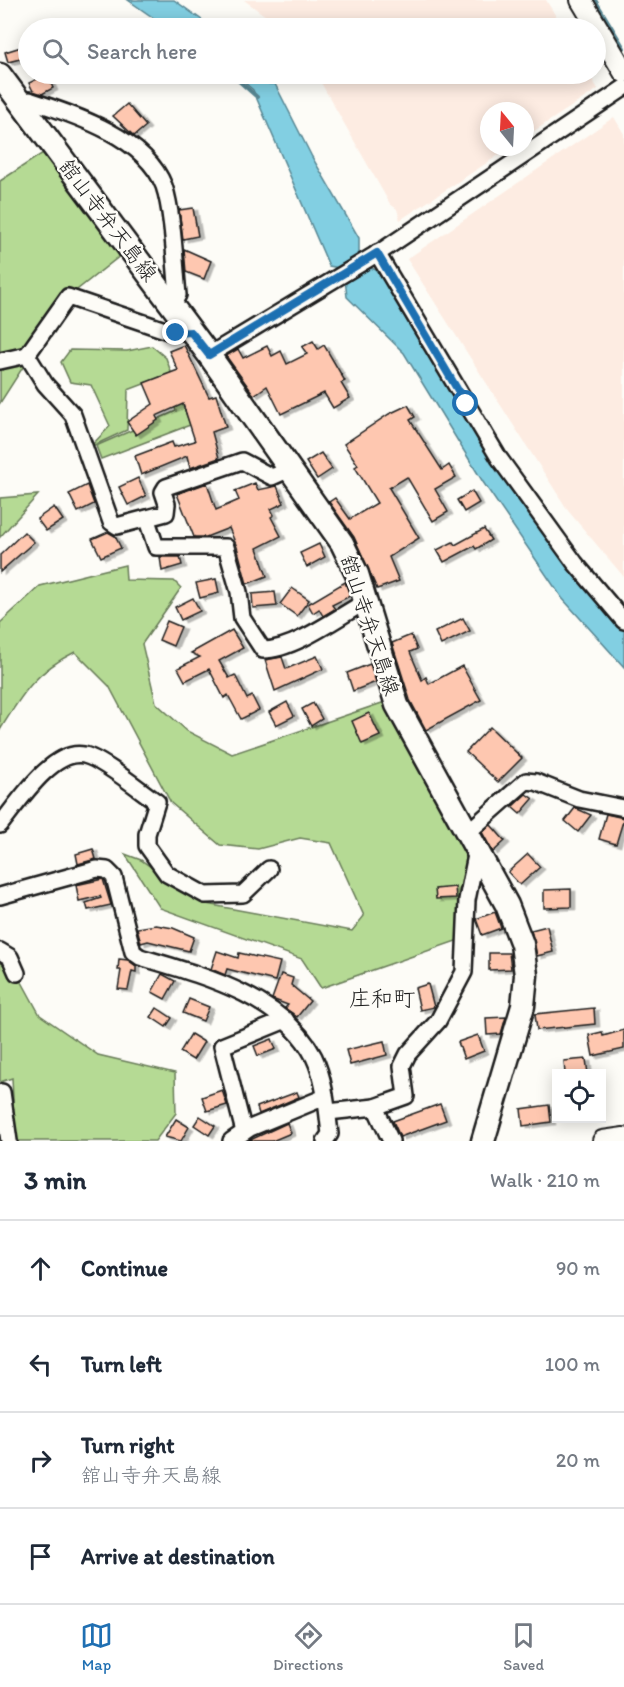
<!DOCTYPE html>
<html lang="en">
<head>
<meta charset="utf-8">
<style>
	:root { --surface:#fff; --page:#f2f2f3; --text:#1f2937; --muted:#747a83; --line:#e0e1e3; --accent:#1f6fb2 }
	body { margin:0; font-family:Itim,"Klee One",sans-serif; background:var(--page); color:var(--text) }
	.controls { position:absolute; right:18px; bottom:18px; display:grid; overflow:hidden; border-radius:0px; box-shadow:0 3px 15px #0003 }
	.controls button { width:54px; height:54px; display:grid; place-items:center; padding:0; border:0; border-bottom:2px solid var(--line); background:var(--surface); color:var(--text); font:30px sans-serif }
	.compass { position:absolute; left:480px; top:102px; width:54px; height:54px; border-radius:50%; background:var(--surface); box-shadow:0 3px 15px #0003; rotate:342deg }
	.stop { position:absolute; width:18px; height:18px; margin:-14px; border:4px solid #1f6fb2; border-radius:50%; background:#fff }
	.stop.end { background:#1f6fb2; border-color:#fff; box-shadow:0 2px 6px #0008 }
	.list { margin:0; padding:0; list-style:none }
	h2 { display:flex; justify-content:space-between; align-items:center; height:78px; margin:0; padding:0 24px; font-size:26px }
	h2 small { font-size:20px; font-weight:400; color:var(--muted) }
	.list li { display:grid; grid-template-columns:39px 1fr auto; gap:18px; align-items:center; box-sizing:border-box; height:96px; padding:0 24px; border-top:2px solid var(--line) }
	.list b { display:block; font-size:22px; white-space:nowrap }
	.list p { margin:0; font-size:20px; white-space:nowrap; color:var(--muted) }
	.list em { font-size:20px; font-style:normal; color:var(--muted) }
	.icon { flex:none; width:33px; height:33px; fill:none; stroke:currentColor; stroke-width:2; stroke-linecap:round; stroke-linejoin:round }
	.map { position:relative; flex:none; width:624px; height:1141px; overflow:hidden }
	.search { position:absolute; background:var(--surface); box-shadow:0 3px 15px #0003; left:18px; right:18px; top:18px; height:66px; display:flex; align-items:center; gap:15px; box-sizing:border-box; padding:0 21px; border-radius:33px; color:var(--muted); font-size:22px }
	.sheet { height:462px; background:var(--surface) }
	nav { display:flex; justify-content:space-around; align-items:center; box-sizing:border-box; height:84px; border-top:2px solid var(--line); background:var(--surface); font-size:16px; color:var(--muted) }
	nav a { display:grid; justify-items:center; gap:3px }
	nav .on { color:var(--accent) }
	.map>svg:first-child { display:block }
</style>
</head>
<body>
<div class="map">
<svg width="624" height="1141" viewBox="0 0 624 1141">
	<defs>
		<filter id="shadow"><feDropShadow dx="4.5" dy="2.5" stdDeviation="0" flood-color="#0004"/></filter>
	</defs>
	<rect width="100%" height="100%" fill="#fdfcf7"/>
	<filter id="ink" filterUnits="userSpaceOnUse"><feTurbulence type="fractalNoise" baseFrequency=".0167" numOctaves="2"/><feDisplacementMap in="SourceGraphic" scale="12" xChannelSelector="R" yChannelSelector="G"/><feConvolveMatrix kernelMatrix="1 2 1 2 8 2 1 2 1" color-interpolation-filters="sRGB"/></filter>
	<g filter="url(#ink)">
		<g fill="#fdece2">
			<polygon points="244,0 546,0 563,28 282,28"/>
			<polygon points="316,74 589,74 598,89 525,137 525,111 489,111 489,147 511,147 400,220 397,209 390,204"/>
			<polygon points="614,117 624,134 624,577 569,512 407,259"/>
		</g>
		<g fill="#b5da94" stroke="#687b58" stroke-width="1.5">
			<polygon points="43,153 121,255 68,297 0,403 0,181"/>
			<polygon points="152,346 166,358 190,425 101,459 96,446 176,411 165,376 128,390 127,430 90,447 110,426 91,385 70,382 61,362 70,350 127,351"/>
			<polygon points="38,495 0,537 0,498"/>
			<path d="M 125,565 L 126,580 L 174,581 L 181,588 L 142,644 L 156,703 L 187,731 L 232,754 L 385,702 L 468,853 L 459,940 L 321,988 L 302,959 L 160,908 L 125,854 L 141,860 L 201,903 L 352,931 L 364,916 L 331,843 L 300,838 L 258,849 L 220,845 L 171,803 L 109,686 L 75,652 C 36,671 22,694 0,730 L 0,623 L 40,586 Z"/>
			<polygon points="0,962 17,973 40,1015 98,1055 175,1073 176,1113 155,1141 15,1141 12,1078 0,1082"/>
		</g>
		<g fill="#82cfe2" stroke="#598793" stroke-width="1.5">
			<polygon points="128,0 174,0 213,28 168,28"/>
			<path d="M 235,74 L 261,74 L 269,84 L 275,84 L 312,157 L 359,238 L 359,254 L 367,267 L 380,271 C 453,396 528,521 624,630 L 624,667 L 562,598 L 483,482 L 404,353 L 347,297 L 345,279 L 339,268 L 329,266 L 253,90 Z"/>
		</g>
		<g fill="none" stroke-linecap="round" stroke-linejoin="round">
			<g stroke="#598793" stroke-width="4">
				<polyline points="595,0 624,48"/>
				<polyline points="231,74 257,97"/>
			</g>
		</g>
		<g fill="#fec7b0" stroke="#1c1c1c" stroke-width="1.5" filter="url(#shadow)">
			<polygon points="21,47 24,58 8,62 5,52"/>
			<polygon points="47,74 53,88 42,94 33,91 29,83"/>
			<polygon points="127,104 146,126 134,136 113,116"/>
			<polygon points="193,208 198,236 183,239 179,210"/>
			<polygon points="184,249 211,261 204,279 186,272"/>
			<polygon points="313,341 318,349 324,345 345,381 341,383 350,398 333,408 324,393 281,414 267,386 254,395 226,356 238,349 243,358 267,346 272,356 281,351 287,364 307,354 302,347"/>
			<polygon points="184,345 209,397 216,395 226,427 212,432 219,458 190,468 187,456 141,475 135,456 172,442 174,447 195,441 183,404 156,416 158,420 136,435 127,422 153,404 144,383 178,370 169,351"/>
			<polygon points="408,405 415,417 410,420 442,470 449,465 456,477 435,489 448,512 433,521 407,477 389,488 419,538 389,557 399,581 377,589 354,537 329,502 335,498 350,519 377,503 355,467 358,465 344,444 389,414"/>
			<polygon points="321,453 332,469 317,479 306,462"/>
			<polygon points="138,478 146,496 128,505 119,487"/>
			<polygon points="207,483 216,510 239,500 235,491 255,483 258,490 277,486 284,503 271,509 274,515 271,517 281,536 257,548 267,576 247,584 237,547 229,528 206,537 194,537 177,494"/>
			<polygon points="87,485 94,504 78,512 69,494"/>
			<polygon points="472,491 479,503 464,512 457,500"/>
			<polygon points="54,507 63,520 46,531 37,519"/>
			<polygon points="484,529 491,540 476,549 474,546 444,562 437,550 453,542 455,545"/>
			<polygon points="24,532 34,542 0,572 0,555"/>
			<polygon points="108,532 115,536 121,548 101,557 92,539"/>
			<polygon points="319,544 325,557 307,567 300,553"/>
			<polygon points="160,557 180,557 182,565 162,571"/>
			<polygon points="216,579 219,593 200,598 196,583"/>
			<polygon points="345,582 350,596 332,605 335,609 323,616 319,609 313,613 308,604"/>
			<polygon points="292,588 309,600 297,616 280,604"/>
			<polygon points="275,592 277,606 253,608 252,594"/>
			<polygon points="193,598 200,611 181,620 175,607"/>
			<polygon points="463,618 470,631 441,645 435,632"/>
			<polygon points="167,621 181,627 173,646 159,640"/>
			<polygon points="232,630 243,648 219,661 229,678 235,675 247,699 252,696 259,710 241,719 228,695 224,698 209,669 185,681 178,668 200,657 191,653"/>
			<polygon points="411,635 417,649 410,652 422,680 426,677 429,684 462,666 481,700 426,730 410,700 392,643"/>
			<polygon points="317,656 323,669 275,691 265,660 282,657 286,669"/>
			<polygon points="370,664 376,682 353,691 347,673"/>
			<polygon points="287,702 294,716 276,725 269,712"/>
			<polygon points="313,703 322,719 311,726 302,709"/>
			<polygon points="369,713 380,736 362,744 352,721"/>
			<polygon points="490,727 522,758 498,782 466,752"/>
			<polygon points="526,794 533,799 520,814 512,807"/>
			<polygon points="575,808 591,815 578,832 565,821"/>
			<polygon points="606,814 624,818 616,844 599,839"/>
			<polygon points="491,825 505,841 493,852 482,832"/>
			<polygon points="93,849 96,859 78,864 76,854"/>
			<polygon points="528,854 540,867 520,885 508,872"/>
			<polygon points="103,879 111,905 88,910 86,903 101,898 100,896 79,901 76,885"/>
			<polygon points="455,887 456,898 436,899 435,889"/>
			<polygon points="571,889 571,907 544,908 544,890"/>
			<polygon points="495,912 501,928 482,935 476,919"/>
			<polygon points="156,925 173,928 194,937 189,951 148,941 141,943 137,928"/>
			<polygon points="547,926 553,952 537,956 531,930"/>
			<polygon points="217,951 238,958 239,953 280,962 275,981 227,969 225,975 211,969"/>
			<polygon points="489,953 509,953 511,969 489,970"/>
			<polygon points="119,959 128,960 136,966 136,972 132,971 128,990 118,989 121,970 118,970"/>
			<polygon points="162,974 175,981 165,999 152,992"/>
			<polygon points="281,974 293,978 291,985 310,1001 297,1017 285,1008 288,1005 272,999"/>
			<polygon points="428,984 434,1007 420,1010 415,988"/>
			<polygon points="189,999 209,1007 203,1021 183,1013"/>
			<polygon points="157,1008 172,1018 166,1027 151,1017"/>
			<polygon points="594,1008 595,1024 537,1030 535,1014"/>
			<polygon points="506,1017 501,1034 487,1035 486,1018"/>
			<polygon points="624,1030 624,1049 593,1056 589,1035 602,1032 603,1036"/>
			<polygon points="191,1034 204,1042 193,1060 180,1052"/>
			<polygon points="478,1035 484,1051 464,1059 458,1042"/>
			<polygon points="272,1039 276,1049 258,1056 254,1046"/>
			<polygon points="384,1041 387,1055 350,1065 346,1050"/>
			<polygon points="586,1059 588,1074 565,1074 564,1061"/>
			<polygon points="222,1090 227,1105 207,1111 202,1097"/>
			<polygon points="297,1092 299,1097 259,1114 257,1107"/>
			<polygon points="440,1104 446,1120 400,1137 393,1121"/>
			<polygon points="549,1105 551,1122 523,1126 521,1109"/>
			<polygon points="200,1116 215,1126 209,1135 194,1125"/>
			<polygon points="176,1119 189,1127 181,1141 165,1137"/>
			<polygon points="287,1123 291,1133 272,1141 248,1141"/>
		</g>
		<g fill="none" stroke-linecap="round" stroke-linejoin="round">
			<g stroke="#1c1c1c" stroke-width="20">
				<g id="minor">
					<path d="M 21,103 L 29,100 C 75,115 145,137 164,186 C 173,212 175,266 178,295 L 172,306"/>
					<polyline points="377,253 499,458 575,563 624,621"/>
					<polyline points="27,355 68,297 168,331 191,332"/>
					<polyline points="209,355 383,250 624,88"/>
					<polyline points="0,361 27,355 45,384 73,415 111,522 117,526 166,513 167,504 163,492 166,487 242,461 272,477 290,469"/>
					<path d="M 147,520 L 156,547 L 226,547 L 239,592 L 242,618 L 263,650 C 294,650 338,617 365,602"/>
					<path d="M 0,825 C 18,803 53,748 84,755 C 101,758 141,791 157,802 L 147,834 L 147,846 L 167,874 L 205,895 L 243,894 L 269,869"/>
					<polyline points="467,833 526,781 536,782 579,799 624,808"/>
					<path d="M 0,896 L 97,869 L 107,870 L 114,877 L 133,952 L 140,957 C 201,975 283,996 314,1057 C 325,1080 327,1109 330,1134 L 325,1141"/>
					<polyline points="0,951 10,957 17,973"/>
					<polyline points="2,1092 9,1141"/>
					<polyline points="375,1107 391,1141"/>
					<polyline points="328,1112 375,1107 406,1096 402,1066 408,1054 438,1021 464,972 467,900 477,850"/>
					<polyline points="244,1132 222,1046 286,1020"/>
					<polyline points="231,1141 250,1128 325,1097"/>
				</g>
			</g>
			<g stroke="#1c1c1c" stroke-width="24">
				<g id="tertiary">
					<polyline points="581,0 624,72"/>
					<polyline points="603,1141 624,1138"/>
				</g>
			</g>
			<g stroke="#1c1c1c" stroke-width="27">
				<polyline id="secondary" points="0,75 209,355 342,543 357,574 397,705 507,905 522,944 526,975 523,1006 483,1141"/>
			</g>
			<use href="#minor" stroke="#fdfcf7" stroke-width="15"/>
			<use href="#tertiary" stroke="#fdfcf7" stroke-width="20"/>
			<use href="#secondary" stroke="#fdfcf7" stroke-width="22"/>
		</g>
	</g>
	<g fill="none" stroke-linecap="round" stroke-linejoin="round" filter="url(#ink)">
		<polyline stroke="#1f6fb2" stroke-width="8" points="176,333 191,332 209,355 377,253 466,404"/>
	</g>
	<g text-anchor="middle" stroke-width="5" stroke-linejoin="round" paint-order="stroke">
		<g font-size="21" fill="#1c1c1c" stroke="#fdfcf7">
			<text transform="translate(108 220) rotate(53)" y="7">舘山寺弁天島線</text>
			<text transform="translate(370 625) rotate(72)" y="7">舘山寺弁天島線</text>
		</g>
		<g font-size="22" fill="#1c1c1c" stroke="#fdfcf7">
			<text x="382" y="1006">庄和町</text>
		</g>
	</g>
</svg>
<div class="controls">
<button><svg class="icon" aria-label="locate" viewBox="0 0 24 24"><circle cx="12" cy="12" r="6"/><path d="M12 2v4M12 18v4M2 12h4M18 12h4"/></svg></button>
</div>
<svg class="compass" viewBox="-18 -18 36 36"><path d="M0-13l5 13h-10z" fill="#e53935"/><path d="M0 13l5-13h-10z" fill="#747a83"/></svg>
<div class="stop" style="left:466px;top:404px"></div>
<div class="stop end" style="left:176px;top:333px"></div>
<div class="search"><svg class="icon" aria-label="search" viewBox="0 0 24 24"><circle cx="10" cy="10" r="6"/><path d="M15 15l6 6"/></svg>Search here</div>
</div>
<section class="sheet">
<h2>3 min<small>Walk · 210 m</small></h2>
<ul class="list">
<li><svg class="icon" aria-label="ahead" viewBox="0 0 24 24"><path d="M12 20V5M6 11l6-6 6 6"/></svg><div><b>Continue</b></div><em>90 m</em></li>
<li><svg class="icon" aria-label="left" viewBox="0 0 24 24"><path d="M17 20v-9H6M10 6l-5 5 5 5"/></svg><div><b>Turn left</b></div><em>100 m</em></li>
<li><svg class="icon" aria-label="right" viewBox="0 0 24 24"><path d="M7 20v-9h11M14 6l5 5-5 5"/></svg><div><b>Turn right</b><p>舘山寺弁天島線</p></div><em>20 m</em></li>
<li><svg class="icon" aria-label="arrive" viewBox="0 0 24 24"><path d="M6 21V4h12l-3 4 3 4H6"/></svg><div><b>Arrive at destination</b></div></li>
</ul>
</section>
<nav>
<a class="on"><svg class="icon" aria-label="map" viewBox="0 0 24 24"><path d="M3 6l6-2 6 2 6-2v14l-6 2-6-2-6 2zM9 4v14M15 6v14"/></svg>Map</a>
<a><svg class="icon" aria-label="directions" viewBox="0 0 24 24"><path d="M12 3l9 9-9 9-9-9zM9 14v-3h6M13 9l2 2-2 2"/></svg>Directions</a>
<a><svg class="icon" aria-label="saved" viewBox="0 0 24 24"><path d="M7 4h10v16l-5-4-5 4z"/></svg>Saved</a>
</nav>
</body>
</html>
